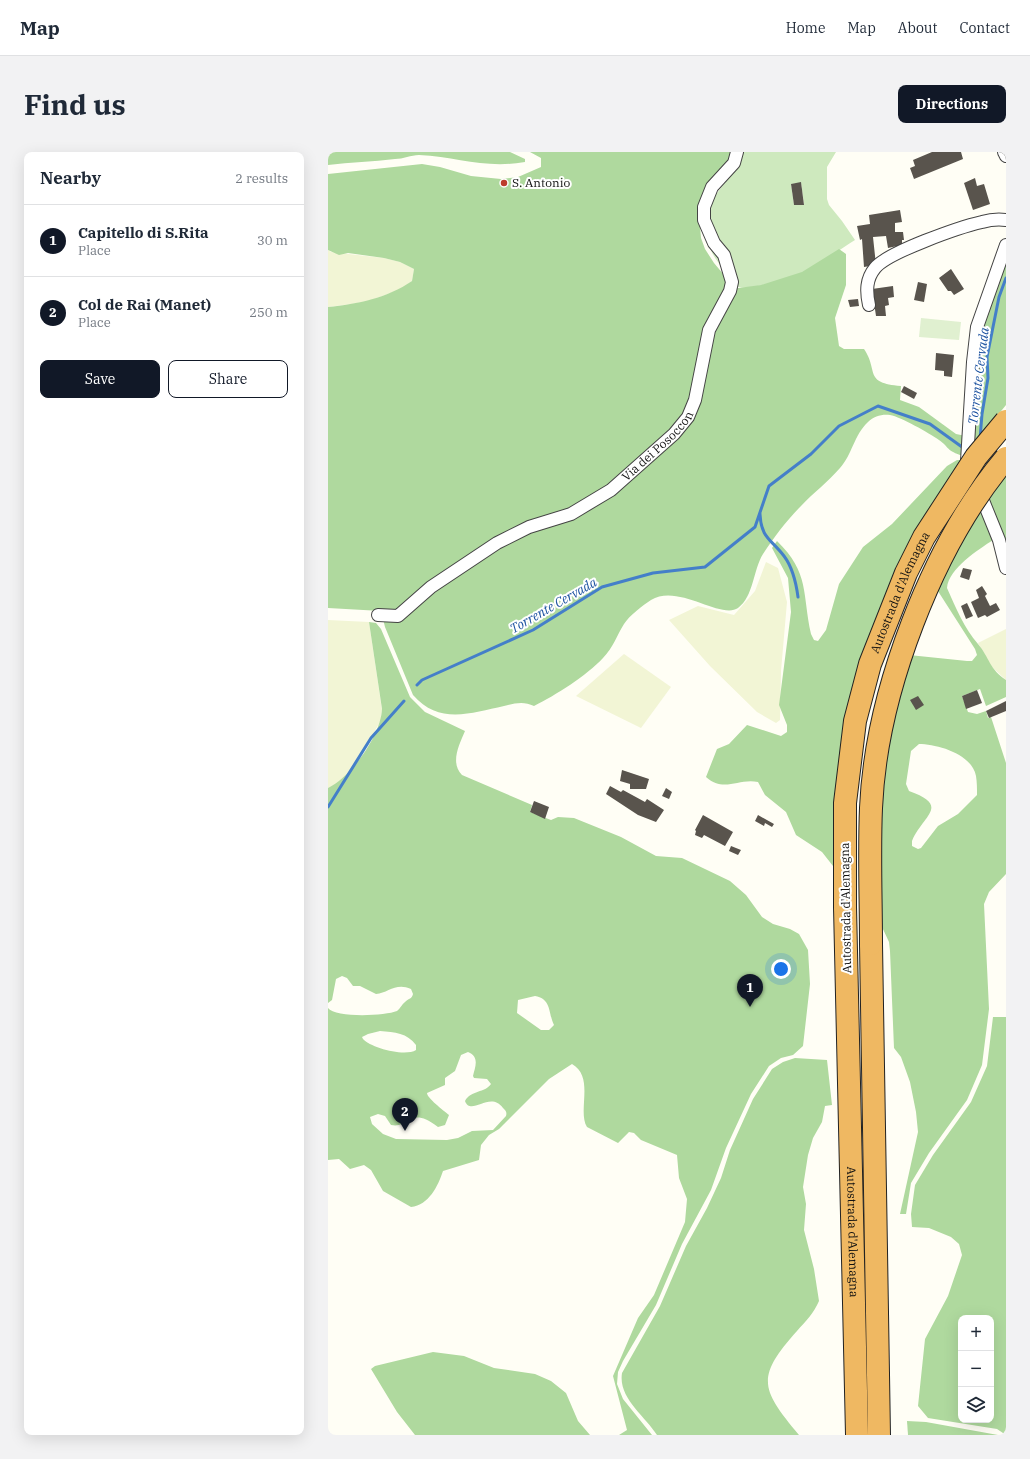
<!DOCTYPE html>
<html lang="en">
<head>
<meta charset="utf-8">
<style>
	:root { --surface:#fff; --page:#f2f2f3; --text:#1f2937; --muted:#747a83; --line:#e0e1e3; --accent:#111827 }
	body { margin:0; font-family:"IBM Plex Serif",serif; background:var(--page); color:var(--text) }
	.controls { position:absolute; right:12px; bottom:12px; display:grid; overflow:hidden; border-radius:8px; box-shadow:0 4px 16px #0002 }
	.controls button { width:36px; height:36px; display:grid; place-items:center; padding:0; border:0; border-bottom:1px solid var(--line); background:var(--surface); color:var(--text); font:20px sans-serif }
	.you { position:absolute; left:453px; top:817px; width:14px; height:14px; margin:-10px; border:3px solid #fff; border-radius:50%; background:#1a73e8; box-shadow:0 0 0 6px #1a73e833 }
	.badge { display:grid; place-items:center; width:26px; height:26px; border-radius:50%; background:var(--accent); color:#fff; font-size:13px; font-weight:700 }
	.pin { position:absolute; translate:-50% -33px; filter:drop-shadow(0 1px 2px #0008) }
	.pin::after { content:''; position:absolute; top:21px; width:14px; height:12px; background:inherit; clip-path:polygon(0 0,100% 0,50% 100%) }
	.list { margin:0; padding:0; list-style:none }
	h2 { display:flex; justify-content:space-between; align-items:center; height:52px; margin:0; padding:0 16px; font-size:17px }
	h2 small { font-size:13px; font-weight:400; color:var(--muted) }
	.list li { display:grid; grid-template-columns:26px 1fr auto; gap:12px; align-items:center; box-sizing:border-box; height:72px; padding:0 16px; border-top:1px solid var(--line) }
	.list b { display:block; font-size:15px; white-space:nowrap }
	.list p { margin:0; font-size:13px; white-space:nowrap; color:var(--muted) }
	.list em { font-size:13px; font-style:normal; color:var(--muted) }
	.actions { display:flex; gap:8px; padding:12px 16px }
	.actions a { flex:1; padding:9px 0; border:1px solid var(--accent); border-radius:8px; text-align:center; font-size:14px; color:var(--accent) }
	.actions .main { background:var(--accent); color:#fff }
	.icon { flex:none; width:22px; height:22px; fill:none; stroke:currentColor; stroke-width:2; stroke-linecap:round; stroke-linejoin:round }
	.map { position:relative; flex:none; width:678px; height:1283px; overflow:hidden; border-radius:8px }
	header { display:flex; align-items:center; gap:24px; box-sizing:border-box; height:56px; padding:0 20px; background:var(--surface); border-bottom:1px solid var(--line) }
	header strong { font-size:19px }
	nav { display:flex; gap:22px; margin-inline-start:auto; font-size:14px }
	.intro { display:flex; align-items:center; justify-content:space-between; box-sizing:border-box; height:96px; padding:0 24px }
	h1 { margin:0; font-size:28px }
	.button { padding:10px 18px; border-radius:8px; background:var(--accent); color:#fff; font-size:14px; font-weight:700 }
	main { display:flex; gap:24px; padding:0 24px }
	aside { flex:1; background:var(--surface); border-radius:8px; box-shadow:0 4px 16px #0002 }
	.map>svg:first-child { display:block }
</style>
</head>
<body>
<header>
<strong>Map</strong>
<nav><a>Home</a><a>Map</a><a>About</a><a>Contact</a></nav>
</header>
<div class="intro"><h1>Find us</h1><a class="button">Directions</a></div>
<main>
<aside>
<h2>Nearby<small>2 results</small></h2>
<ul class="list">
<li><span class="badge">1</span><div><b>Capitello di S.Rita</b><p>Place</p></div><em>30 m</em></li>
<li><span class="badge">2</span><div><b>Col de Rai (Manet)</b><p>Place</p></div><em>250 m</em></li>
</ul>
<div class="actions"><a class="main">Save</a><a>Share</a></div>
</aside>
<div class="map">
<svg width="678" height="1283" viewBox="0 0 678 1283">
	<rect width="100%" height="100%" fill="#fffef5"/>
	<g fill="#f2f5d5">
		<polygon points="0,98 3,100 56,106 72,110 86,117 84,129 73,137 44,148 24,152 0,155"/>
		<polygon points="438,410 450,416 459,450 453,519 452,568 448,571 429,560 382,514 341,468 370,454 406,463 427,439"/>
		<polygon points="0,468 41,470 54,558 53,568 26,616 10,631 0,636"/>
		<polygon points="678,477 678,528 663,514 650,491"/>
		<polygon points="296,502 343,535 313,576 248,544"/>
	</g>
	<path fill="#cee9be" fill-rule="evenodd" d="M 411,0 L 508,0 L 499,15 L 499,47 L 501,53 L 514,69 L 527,88 C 510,98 493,113 474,121 C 461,126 420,140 408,134 C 402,120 385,110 382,94 C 378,82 380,66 380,53 L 408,16 ZM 473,31 L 476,52 L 466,53 L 463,32 Z"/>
	<g fill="#afd99e" fill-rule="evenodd">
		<path d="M 0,0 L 182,0 L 197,7 L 197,10 C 157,17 130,5 91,3 C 83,3 75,7 67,7 C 45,10 22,10 0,13 Z"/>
		<path d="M 202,0 L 406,0 L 371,63 L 373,86 L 377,97 L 386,111 L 401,129 L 410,136 L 433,133 L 474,120 L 511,97 L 518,102 L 518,133 L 507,166 L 511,194 L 516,197 L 536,197 C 551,219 535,231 573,234 L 572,248 L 591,255 L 628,282 L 638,284 L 634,303 L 632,303 C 618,298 621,295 611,288 C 601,281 573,265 562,263 C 554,262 546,264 540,270 C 526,283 524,303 512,316 C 500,330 485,341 473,354 C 459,368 446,385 435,402 C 425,418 426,444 410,456 C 393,468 350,431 323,448 C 315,453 301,464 296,472 C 289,483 285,496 275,506 C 258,524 228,543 206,554 C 196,549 187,551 176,554 C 143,561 111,573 85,543 L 57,475 L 53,459 L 0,456 L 0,155 C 30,152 59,146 84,129 L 86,117 L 72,110 L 56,106 L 20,101 L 11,103 L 0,98 L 0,22 L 94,12 L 112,15 L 143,24 L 173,27 L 190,25 L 213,15 L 213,6 Z"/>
		<polygon points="678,108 678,253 644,295 649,188"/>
		<path d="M 629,308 L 633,308 L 598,362 L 568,419 L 539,492 L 506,681 L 505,714 L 494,700 L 468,683 L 458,660 L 437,643 L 430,630 C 410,626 396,641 378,625 L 389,597 L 401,592 L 419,573 L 453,584 L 459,580 L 459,573 L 451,553 L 463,460 L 460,426 L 444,396 L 449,389 C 482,421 474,442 483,482 L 486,488 L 490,489 L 498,478 L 511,432 L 535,395 L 564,372 L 619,314 Z"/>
		<polygon points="678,321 678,414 659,348"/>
		<path d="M 654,354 L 665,388 C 650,398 621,416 619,436 C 628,456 636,476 650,492 C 661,505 662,518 678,528 L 678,545 L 658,554 L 652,537 L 634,544 L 640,560 L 649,562 L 658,559 L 660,566 L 663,565 L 678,611 L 678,722 L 661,740 L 656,752 L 661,857 L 654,913 L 639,948 L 601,1001 L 583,1031 L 578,1062 L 572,1062 L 590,980 L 588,960 L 582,930 L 573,905 L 566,896 L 562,799 L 561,790 L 554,775 L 548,738 L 553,622 L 581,503 L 639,509 L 644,509 L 649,503 L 647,497 L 608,436 ZM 591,592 C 609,592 644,602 648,624 C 649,630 649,637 649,643 L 630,662 L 610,674 L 593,696 L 590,697 L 584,694 L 584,689 C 595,663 623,654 581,639 L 578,632 L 583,599 Z"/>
		<path d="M 41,470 L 48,471 L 53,477 L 82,545 L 97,560 L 137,579 C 131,593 122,611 134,623 L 204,653 L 202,660 L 223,668 L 230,665 L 246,666 L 293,685 L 328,704 L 354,706 L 402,729 L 418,743 L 434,765 L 445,772 L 462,777 L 471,782 L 480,798 L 482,832 L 475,894 L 465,903 L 453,906 L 441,914 L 423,942 L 398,996 L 383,1038 L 354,1092 L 328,1153 L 295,1209 L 290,1220 L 289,1232 L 295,1247 L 324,1283 L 291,1283 L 299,1278 L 285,1224 L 310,1166 L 326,1143 L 357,1070 L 359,1047 L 351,1026 L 349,1003 L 313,988 L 306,981 L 301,980 L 290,991 L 259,975 C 249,959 267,925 244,912 L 221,927 L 171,977 L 161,983 L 153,993 L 151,1008 L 115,1019 C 110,1034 101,1053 83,1055 L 55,1039 L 43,1018 L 36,1013 L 22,1017 L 11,1007 L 0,1008 L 0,856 C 7,866 57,864 69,859 C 72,857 74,852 77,850 C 81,846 84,847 85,842 L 83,837 C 68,830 60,841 48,842 L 32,834 L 25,834 L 19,826 L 14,824 L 8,827 L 4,848 L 0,851 L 0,636 C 23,625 53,583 54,557 ZM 207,844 C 224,847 220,861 226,873 L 221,878 L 213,878 L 189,861 L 190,848 ZM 52,879 C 67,880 79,881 88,893 L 88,898 C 77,905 43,896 35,887 L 34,885 L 40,882 ZM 140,900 C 152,905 147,915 145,924 L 146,926 L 159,927 L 163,932 C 157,941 143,938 137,949 C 143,965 162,938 175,956 C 178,959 179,960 178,964 L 165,978 L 144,979 L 130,986 L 119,988 L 68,987 L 55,982 L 44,972 L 42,965 L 50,962 L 57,964 L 63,973 C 82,977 81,953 110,975 L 117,973 L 121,963 C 115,958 99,946 99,941 L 117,933 L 117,926 L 127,919 L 133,903 Z"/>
		<path d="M 665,865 L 678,865 L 678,1283 L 669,1277 L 600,1266 L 590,1254 L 597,1187 L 620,1144 L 634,1103 L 631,1092 L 623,1085 L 601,1076 L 584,1075 L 583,1062 L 587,1033 L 605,1003 L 643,950 L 659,914 ZM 633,1166 L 663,1166 L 663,1268 L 633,1268 Z"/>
		<path d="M 467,906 L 499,908 L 504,953 L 497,954 L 494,970 L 485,986 L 480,1003 L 475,1035 L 478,1052 L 476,1078 L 486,1117 L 491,1149 C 486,1161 477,1170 469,1179 C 427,1226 433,1237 471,1283 L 329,1283 C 317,1264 290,1246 294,1221 L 332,1154 L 358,1094 L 379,1056 L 393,1026 L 402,998 L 425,947 L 444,917 L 455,910 Z"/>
		<polygon points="105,1200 136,1204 166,1216 207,1222 223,1229 238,1241 250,1269 262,1283 87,1283 69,1260 43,1217 47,1214"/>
		<polygon points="579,1269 598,1270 670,1283 580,1283"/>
	</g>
	<polygon fill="#e0f0d0" points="593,166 633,170 631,188 591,185"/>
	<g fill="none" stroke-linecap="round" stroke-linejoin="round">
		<g stroke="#447fc9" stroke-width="3">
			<polyline points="652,287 654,262 660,226 659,205 671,145 678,126"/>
			<path d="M 432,362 C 433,386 443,387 456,404 C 465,416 468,430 470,445"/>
			<polyline points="89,533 94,528 205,478 274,435 325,421 377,415 427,375 441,334 483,302 511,274 550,254 602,272 634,295"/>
			<polyline points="0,655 43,586 76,549"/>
		</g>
	</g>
	<g fill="#59544d">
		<polygon points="604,0 633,0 635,7 586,27 582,16 587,14 585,8"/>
		<polygon points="647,26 649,34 656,32 662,52 645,58 636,31"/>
		<polygon points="473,30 476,53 466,53 463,32"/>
		<polygon points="572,58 574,70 567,71 567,80 575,80 576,88 574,88 574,93 560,96 558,84 545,85 548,113 536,115 534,87 532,88 529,74 542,72 541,63"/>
		<polygon points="623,117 636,137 626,143 623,139 620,139 611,126"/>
		<polygon points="590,130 599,132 596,150 586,148"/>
		<polygon points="565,134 566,145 560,146 561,153 557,154 558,164 548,164 544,137"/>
		<polygon points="530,147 531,154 522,155 520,148"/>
		<polygon points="608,201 626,203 624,225 616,224 616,219 607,218"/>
		<polygon points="576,234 589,241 586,247 573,240"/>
		<polygon points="635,416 644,418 641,428 632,425"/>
		<polygon points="654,434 659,442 657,444 662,454 668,451 672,458 659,465 657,463 650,466 643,450 651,446 648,438"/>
		<polygon points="639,451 645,464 638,467 633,454"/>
		<polygon points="649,538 654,551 638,557 634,544"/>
		<polygon points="590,544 596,553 588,558 582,548"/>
		<polygon points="678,549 678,559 661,566 658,559"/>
		<polygon points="294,618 321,627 318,637 302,637 302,632 292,629"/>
		<polygon points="282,634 293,640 295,638 317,650 319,647 336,658 328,670 310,663 278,642"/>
		<polygon points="338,636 344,640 341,647 334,644"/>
		<polygon points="206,649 221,655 217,667 202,660"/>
		<polygon points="375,663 405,680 397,694 376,683 374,686 367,683 368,679 367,678"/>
		<polygon points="430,663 446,672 444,675 437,671 436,674 427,669"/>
		<polygon points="403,694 413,698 410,703 401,699"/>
	</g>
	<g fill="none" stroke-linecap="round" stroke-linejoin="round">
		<g stroke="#444" stroke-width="14">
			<g id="street">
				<polyline points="676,0 678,4"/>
				<polyline points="678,93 649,175 645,210 639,309 671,388 678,416"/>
				<path d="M 541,153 C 538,139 538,127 547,116 C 560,100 632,75 654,70 C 661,68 670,67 678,68"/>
				<path id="s1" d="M 50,463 L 70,464 L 103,435 L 169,391 L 201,375 L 243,362 L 283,338 L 346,282 L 360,265 L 367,248 L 381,178 L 402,139 L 404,130 L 396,103 L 386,91 L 376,68 L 376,55 L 384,35 L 406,11 L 409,0"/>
			</g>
		</g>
		<g stroke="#222" stroke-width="24">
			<g id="highway">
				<path id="s2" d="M 517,755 L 529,1283"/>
				<polyline points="543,792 551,1283"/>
			</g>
		</g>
		<use href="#street" stroke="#fff" stroke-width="12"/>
		<use href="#highway" stroke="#efb862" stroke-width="22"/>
		<g stroke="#222" stroke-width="24" stroke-linecap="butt">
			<g id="highway-bridge">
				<path id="s3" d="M 517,755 L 517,651 L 527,569 L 542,512 L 578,421 L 596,385 L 648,305 L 678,269"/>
				<path d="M 543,792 C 543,747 541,701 543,656 C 548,541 604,394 678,306"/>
			</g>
		</g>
		<use href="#highway-bridge" stroke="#efb862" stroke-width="22"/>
	</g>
	<circle fill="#bd3c2c" stroke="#fff" stroke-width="1.5" cx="176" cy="31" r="4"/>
	<g text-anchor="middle" stroke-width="4" stroke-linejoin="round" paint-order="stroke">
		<g font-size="12" fill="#111" stroke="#fff" text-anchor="start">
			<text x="184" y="35">S. Antonio</text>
		</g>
		<g font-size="12" fill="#111" stroke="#fff">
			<text dy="4" stroke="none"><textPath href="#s1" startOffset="334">Via dei Posoccon</textPath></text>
			<text dy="4" stroke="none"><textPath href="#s3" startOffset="323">Autostrada d'Alemagna</textPath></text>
			<text transform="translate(518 756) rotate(-91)" y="4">Autostrada d'Alemagna</text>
			<text dy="4" stroke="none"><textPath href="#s2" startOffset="325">Autostrada d'Alemagna</textPath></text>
		</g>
		<g font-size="13" font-style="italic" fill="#1c52a0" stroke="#fff">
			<text transform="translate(650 224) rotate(-83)" y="5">Torrente Cervada</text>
			<text transform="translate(225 453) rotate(-30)" y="5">Torrente Cervada</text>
		</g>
	</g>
</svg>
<div class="controls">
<button>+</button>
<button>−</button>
<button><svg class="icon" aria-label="layers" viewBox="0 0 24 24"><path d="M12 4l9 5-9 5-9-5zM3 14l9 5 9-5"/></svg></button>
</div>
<div class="you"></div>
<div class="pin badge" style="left:422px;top:855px">1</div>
<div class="pin badge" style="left:77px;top:979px">2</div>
</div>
</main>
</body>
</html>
